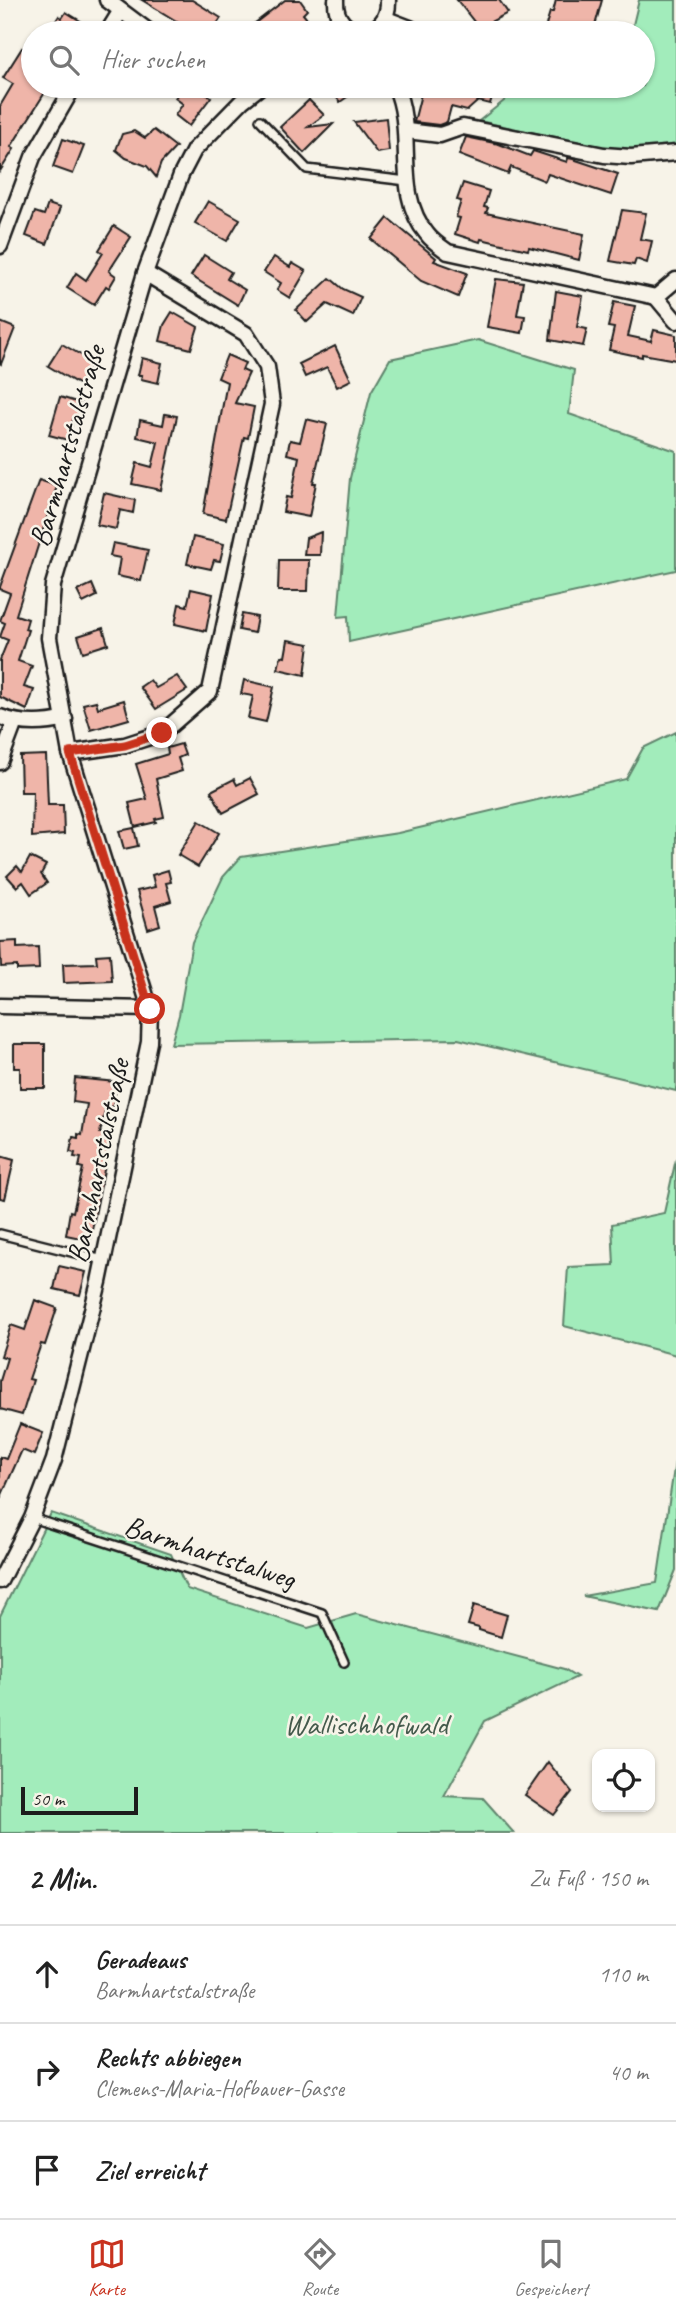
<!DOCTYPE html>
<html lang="de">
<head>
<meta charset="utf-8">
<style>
	:root { --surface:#fff; --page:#f6f6f6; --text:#222; --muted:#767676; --line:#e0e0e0; --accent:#c8321e }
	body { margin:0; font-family:Caveat,sans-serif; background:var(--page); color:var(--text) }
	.controls { position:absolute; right:21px; bottom:21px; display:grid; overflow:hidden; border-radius:14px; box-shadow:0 2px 5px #0004 }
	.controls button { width:63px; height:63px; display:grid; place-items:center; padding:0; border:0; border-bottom:2px solid var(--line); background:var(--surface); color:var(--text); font:35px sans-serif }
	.scale { position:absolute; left:21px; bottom:18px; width:117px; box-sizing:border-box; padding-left:7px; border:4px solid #1c1c1c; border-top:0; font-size:19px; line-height:24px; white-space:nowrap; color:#1c1c1c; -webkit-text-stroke:5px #f7f3e8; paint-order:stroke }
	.stop { position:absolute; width:21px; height:21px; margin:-16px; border:5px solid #c8321e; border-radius:50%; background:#fff }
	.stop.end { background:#c8321e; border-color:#fff; box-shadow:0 2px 7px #0008 }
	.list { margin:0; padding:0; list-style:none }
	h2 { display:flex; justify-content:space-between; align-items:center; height:91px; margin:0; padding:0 28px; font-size:30px }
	h2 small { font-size:23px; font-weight:400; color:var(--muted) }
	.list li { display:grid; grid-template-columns:46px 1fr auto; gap:21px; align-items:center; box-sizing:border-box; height:98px; padding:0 28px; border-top:2px solid var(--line) }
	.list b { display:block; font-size:26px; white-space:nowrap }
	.list p { margin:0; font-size:23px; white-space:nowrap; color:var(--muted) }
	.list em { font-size:23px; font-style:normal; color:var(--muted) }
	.icon { flex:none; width:38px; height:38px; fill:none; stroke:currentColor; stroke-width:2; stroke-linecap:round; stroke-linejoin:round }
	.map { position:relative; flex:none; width:676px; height:1833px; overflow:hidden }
	.search { position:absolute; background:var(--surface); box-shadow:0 2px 5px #0004; left:21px; right:21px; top:21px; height:77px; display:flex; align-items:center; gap:18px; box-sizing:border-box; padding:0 24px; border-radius:38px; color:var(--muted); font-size:26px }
	.sheet { height:385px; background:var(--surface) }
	nav { display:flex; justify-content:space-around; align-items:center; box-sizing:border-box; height:98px; border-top:2px solid var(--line); background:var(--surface); font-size:19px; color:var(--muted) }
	nav a { display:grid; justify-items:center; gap:4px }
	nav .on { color:var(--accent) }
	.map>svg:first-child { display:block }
</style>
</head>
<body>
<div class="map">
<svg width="676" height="1833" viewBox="0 0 676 1833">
	<rect width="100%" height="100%" fill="#f7f3e8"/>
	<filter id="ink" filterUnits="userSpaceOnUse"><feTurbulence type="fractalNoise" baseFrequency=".0143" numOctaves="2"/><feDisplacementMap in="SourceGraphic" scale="14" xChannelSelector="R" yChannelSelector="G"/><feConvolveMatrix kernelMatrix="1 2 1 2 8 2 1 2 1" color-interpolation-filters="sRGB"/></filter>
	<g filter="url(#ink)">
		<g fill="#a2ecbb" stroke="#5f846c" stroke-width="2">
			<polygon points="639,0 676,0 676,148 617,150 479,121 504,101 509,86 643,86 643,33 631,33"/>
			<polygon points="478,340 574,370 569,414 676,451 676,570 349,642 348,616 338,617 350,478 371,392 390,359"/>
			<polygon points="676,732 676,1091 458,1039 171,1044 179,1015 192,942 223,877 241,857 398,833 626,779 643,748"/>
			<polygon points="676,1159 676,1355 564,1326 568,1267 614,1265 612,1224 664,1213"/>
			<polygon points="676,1455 676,1570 659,1612 583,1596 657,1583"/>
			<polygon points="51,1513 171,1554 187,1589 308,1628 356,1614 564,1669 577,1677 485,1721 444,1796 483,1798 514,1833 0,1833 0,1616"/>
		</g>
		<g fill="#efb5a9" stroke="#1c1c1c" stroke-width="2">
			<polygon points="142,0 192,0 221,18 211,33 196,33"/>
			<polygon points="285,0 300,0 307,10 303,14 308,20 290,33 242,33"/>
			<polygon points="457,0 499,0 508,13 479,28"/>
			<polygon points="556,0 602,0 593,33 564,33 545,28 550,12 553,12"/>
			<polygon points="66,12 87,25 82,33 48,33 59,16 62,18"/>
			<polygon points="22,48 33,55 33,86 49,86 11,147 14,149 0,171 0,106 13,84 3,78"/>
			<polygon points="184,86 197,86 211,97 189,126 175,115 183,104 175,98"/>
			<polygon points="328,86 363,86 340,102"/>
			<polygon points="423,86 495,86 490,104 478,101 467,111 451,107 447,122 439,125 414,122"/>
			<polygon points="309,100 324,115 308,127 333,124 304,153 280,127"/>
			<polygon points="386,118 389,151 377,153 354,122"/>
			<polygon points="154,130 176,147 161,163 156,177 147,166 126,158 116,150 122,134 134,131 145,138"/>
			<polygon points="466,137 499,144 530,156 533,151 567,162 568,158 573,159 618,174 611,195 548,174 545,181 511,167 508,174 459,155"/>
			<polygon points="63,139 84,146 73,174 53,167"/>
			<polygon points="463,183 489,191 484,207 488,208 486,213 584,234 579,260 529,247 528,250 481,239 480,242 455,234 460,218 456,217 461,201 457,200"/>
			<polygon points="208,201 240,219 227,241 195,223"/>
			<polygon points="48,204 60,208 47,244 26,236 35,212 44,215"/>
			<polygon points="622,210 646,213 640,239 652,241 647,263 636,259 634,265 610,261"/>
			<polygon points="388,218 436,258 434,261 467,273 458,297 421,281 371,239"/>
			<polygon points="114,226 131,237 109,271 116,276 109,288 106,286 94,305 67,288 76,273 86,280 103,253 99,250"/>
			<polygon points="204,255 231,272 227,279 245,290 238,305 191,276"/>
			<polygon points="274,257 290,267 292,263 306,271 290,298 277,290 281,283 264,272"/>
			<polygon points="330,278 343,289 361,297 353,316 327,304 307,322 296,310"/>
			<polygon points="496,279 523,282 517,315 525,316 522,333 487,327"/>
			<polygon points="556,291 583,296 577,327 587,329 583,346 550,340"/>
			<polygon points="614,302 635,306 628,336 651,341 654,330 676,335 676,360 642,354 642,357 609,350 614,328 608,327"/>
			<polygon points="172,312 198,327 191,349 160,341 164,325"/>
			<polygon points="0,322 15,328 1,364 0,363"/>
			<polygon points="62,344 93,362 80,385 48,366"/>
			<polygon points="335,346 351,380 337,387 327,367 305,377 299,364"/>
			<polygon points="227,355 245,363 242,370 249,373 235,403 254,407 248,438 244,437 226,519 203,514 227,382 218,378"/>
			<polygon points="142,358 162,363 158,383 141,379 142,375 138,375"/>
			<polygon points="60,397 83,404 80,418 74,416 68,440 49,435"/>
			<polygon points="165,414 177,416 161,490 132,484 137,463 152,467 158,442 137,437 140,420 163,425"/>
			<polygon points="306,419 327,424 313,483 316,483 309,517 283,512 286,497 291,498 299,457 287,454 290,440 300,442"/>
			<polygon points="39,480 57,486 16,615 28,619 25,629 28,630 18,661 32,666 24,687 34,690 27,710 0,697 0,660 8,640 0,637 5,623 0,621 10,593 0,589 0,587"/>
			<polygon points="104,493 135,500 133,513 120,510 116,529 97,525"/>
			<polygon points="321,532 320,555 304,555 306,538"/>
			<polygon points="193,537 224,544 220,561 214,560 211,569 187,564"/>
			<polygon points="113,543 148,550 141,581 117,576 120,558 110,556"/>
			<polygon points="279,560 309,560 308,591 278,591"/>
			<polygon points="92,584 97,596 83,603 77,591"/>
			<polygon points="191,589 213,594 206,631 175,624 179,604 187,606"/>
			<polygon points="242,614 257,617 254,633 239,630"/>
			<polygon points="103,628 108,644 83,652 78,636"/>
			<polygon points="288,640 309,644 305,675 278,669 281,656 285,657"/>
			<polygon points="177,676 187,690 156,709 140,687 150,680 156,688"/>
			<polygon points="244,680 274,687 266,722 248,718 253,696 241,694"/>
			<polygon points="124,700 129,719 91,730 83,704 96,701 98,708"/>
			<polygon points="181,744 185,755 178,758 182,771 156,779 164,817 155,819 156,822 135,827 129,803 147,799 136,764 168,754 167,748"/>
			<polygon points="46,755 48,805 63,805 64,834 32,837 33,792 21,792 20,756"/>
			<polygon points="250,778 259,794 223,813 211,791 234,779 237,785"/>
			<polygon points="199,821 219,833 198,867 178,855"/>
			<polygon points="134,828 138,846 124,849 119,831"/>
			<polygon points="30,857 46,865 41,874 47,883 31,894 23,882 17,887 7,876 17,866 22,872"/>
			<polygon points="168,870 171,882 166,883 171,901 155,906 160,925 148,929 137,891 155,887 152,875"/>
			<polygon points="17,941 17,948 38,947 39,969 17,970 17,966 1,967 0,942"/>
			<polygon points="110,954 112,981 64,983 63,964 97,963 96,955"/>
			<polygon points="14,1044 45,1044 45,1088 20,1088 20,1068 14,1068"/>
			<polygon points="75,1078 116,1082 114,1107 106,1106 100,1133 111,1135 90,1240 66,1235 70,1211 73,1212 83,1168 79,1167 81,1158 74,1157 75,1153 70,1152 73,1137 78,1138 78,1134 82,1135 87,1104 73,1102"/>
			<polygon points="0,1156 14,1160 5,1199 0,1198"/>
			<polygon points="59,1266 86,1272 80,1295 54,1289"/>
			<polygon points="35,1300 57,1308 45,1345 41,1344 29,1379 33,1380 22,1415 0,1409 0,1381 7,1358 1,1356 11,1325 25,1330"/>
			<polygon points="20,1424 43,1433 34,1455 22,1450 0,1499 0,1457 6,1459"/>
			<polygon points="474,1605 507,1615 501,1637 479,1630 479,1628 468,1625"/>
			<polygon points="548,1762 572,1792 554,1815 525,1795"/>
		</g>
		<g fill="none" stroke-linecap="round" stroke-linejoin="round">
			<g stroke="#1c1c1c" stroke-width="12">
				<g id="lane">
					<polyline points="386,15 412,25"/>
					<polyline points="260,120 307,169 407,181"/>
					<polyline points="0,1234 103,1260"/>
					<polyline points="32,1518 322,1613 344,1662"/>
				</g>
			</g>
			<g stroke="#1c1c1c" stroke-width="19">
				<g id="street">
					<polyline points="107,0 151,33"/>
					<path d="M 336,0 C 334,42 390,42 388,0"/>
					<polyline points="107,33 120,12"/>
					<polyline points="327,33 341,22"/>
					<path d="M 395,86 C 417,133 392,192 427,234 C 432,241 441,247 448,252 L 656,297"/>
					<polyline points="407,131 440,135 463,127 604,155 631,157 676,153"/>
					<polyline points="0,246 33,157 74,86"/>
					<polyline points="676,280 656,297 676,321"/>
					<path d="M 0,717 C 22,725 42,725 65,719"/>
					<polyline points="70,753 125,745 162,733 210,691 272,404 267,367 246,334 145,273"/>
					<polyline points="0,762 15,722"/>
					<polyline points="0,1006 150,1009"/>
					<polyline points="0,1581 32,1518 54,1460 99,1282 149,1042 150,1009 70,753 49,638 53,585 145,273 181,175 194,150 242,101 261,86"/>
				</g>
			</g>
			<use href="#lane" stroke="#f7f3e8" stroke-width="7"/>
			<use href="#street" stroke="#f7f3e8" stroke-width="14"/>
		</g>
	</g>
	<g fill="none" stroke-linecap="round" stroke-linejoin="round" filter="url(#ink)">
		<polyline stroke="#c8321e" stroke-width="9" points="150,1009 70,753 125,745 162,733"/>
	</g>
	<g text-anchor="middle" stroke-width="5" stroke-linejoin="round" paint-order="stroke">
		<g font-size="30" fill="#1c1c1c" stroke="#f7f3e8">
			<text transform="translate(67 446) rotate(-74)" y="10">Barmhartstalstraße</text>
			<text transform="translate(98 1161) rotate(-78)" y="10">Barmhartstalstraße</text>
			<text transform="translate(210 1552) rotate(18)" y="10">Barmhartstalweg</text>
		</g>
		<g font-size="30" fill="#445a4c" stroke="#f7f3e8">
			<text x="366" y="1734">Wallischhofwald</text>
		</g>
	</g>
</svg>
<div class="controls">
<button><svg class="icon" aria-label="locate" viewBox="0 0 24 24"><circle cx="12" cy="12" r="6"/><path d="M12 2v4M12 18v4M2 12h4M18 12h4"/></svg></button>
</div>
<div class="scale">50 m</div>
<div class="stop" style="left:150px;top:1009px"></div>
<div class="stop end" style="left:162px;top:733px"></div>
<div class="search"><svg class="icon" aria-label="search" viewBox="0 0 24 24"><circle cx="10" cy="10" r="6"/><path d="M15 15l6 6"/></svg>Hier suchen</div>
</div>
<section class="sheet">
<h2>2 Min.<small>Zu Fuß · 150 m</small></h2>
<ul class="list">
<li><svg class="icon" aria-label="ahead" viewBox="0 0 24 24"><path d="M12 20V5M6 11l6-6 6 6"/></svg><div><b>Geradeaus</b><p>Barmhartstalstraße</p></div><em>110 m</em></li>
<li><svg class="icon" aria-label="right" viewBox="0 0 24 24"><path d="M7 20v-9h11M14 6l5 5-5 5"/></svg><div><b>Rechts abbiegen</b><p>Clemens-Maria-Hofbauer-Gasse</p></div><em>40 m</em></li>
<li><svg class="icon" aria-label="arrive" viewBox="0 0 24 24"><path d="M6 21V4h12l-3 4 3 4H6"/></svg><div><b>Ziel erreicht</b></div></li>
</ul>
</section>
<nav>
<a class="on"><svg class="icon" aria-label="map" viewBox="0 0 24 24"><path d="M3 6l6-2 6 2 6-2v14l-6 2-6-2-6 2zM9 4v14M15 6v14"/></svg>Karte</a>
<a><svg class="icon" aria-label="directions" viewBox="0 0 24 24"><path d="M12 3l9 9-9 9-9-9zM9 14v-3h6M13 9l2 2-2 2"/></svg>Route</a>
<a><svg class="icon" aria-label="saved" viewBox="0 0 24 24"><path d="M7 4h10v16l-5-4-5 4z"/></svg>Gespeichert</a>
</nav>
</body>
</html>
